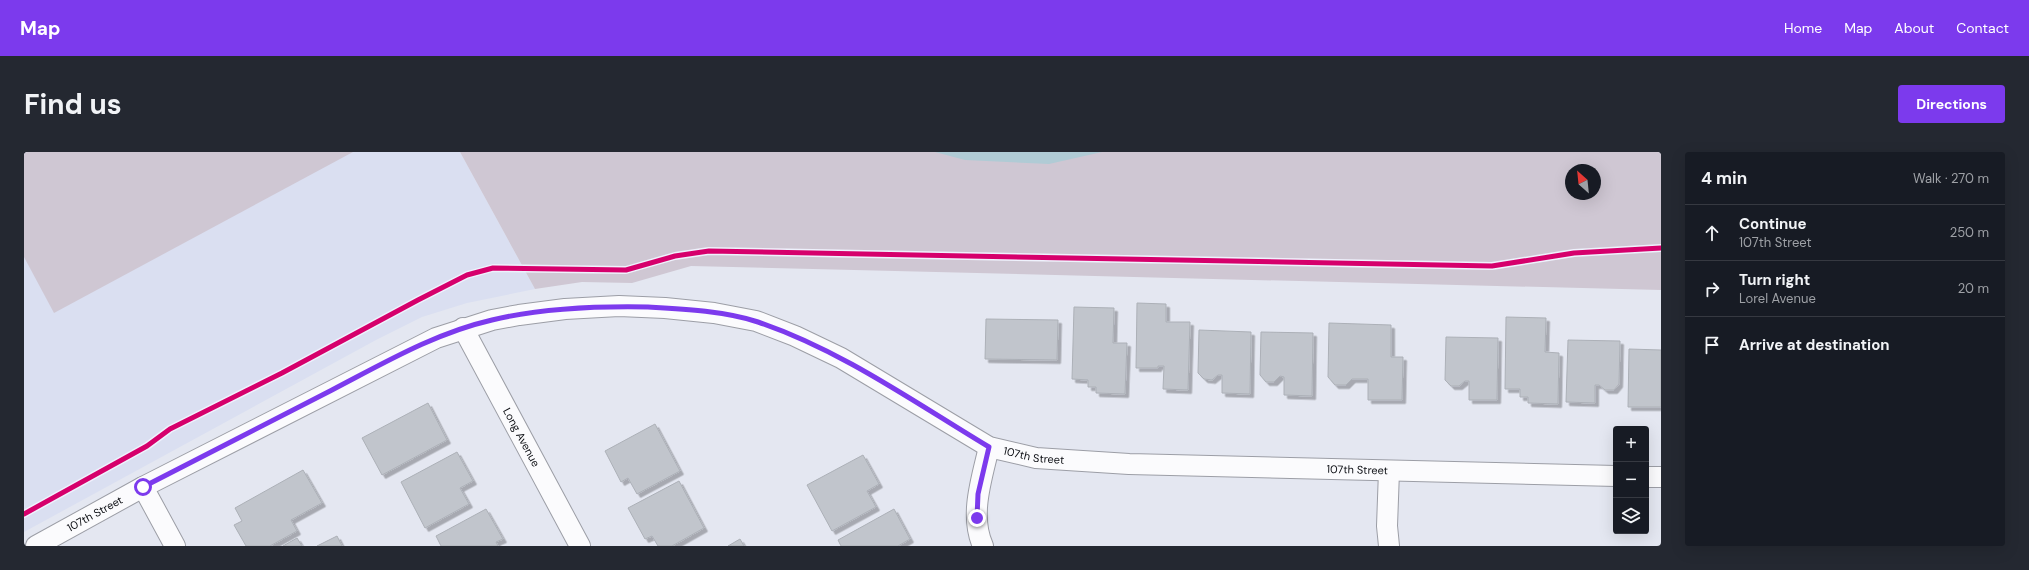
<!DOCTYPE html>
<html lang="en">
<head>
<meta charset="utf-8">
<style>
	:root { --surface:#171b24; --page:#242831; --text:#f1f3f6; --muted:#9ea1a6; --line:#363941; --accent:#7c3aed }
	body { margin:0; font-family:"DM Sans",sans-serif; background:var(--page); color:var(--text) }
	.controls { position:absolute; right:12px; bottom:12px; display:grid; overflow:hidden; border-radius:4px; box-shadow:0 4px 16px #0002 }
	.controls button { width:36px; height:36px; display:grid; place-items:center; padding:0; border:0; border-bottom:1px solid var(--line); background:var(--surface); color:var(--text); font:20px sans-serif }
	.compass { position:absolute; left:1541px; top:12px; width:36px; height:36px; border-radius:50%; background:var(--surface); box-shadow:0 4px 16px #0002; rotate:333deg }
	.stop { position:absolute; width:12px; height:12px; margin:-9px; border:3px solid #7c3aed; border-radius:50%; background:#fff }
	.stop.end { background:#7c3aed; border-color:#fff; box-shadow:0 1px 4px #0008 }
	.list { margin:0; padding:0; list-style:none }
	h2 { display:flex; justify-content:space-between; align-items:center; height:52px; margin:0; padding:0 16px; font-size:17px }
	h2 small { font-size:13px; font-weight:400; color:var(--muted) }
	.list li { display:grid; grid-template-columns:26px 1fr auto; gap:12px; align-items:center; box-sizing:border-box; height:56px; padding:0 16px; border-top:1px solid var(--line) }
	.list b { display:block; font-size:15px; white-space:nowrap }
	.list p { margin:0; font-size:13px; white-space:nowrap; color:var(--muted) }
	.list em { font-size:13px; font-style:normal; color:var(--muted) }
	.icon { flex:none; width:22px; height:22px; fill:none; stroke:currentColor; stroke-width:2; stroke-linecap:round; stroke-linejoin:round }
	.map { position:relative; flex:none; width:1637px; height:394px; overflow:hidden; border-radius:4px }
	header { display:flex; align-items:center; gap:24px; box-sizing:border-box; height:56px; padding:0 20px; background:var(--accent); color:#fff }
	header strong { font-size:19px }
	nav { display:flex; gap:22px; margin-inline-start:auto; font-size:14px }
	.intro { display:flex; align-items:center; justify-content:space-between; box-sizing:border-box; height:96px; padding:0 24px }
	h1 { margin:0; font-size:28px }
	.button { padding:10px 18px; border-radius:4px; background:var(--accent); color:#fff; font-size:14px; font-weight:700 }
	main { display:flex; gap:24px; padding:0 24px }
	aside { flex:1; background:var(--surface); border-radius:4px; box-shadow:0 4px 16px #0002 }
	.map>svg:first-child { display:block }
</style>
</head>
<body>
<header>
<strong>Map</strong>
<nav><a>Home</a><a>Map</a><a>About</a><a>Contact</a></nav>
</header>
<div class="intro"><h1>Find us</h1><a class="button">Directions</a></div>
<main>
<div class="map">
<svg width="1637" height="394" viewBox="0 0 1637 394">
	<defs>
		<filter id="shadow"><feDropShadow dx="3.5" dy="3.5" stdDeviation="0" flood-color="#0004"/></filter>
	</defs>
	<rect width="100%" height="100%" fill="#e4e7f1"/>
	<polygon fill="#dadff1" points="0,0 436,0 511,137 443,151 398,165 352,188 0,380"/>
	<g fill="#cfc7d3" fill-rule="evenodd">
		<polygon points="0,0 329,0 30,161 0,105"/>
		<path d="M 436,0 L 1637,0 L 1637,138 L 667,114 L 608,131 L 558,130 L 511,137 ZM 1547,18 L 1571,18 L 1571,42 L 1547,42 Z"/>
	</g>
	<polygon fill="#b0cbd5" points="911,0 1078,0 1025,12 941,8"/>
	<g fill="#c1c5cc" stroke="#acb0b7" filter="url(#shadow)">
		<polygon points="1113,151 1142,152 1142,170 1166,170 1164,238 1139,237 1140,214 1134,214 1134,216 1112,216"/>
		<polygon points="1050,155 1090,156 1089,191 1103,191 1101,242 1072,241 1072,235 1064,235 1064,228 1048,227"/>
		<polygon points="1482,165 1522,166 1521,200 1535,201 1534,252 1504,251 1504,245 1496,245 1496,237 1481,237"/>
		<polygon points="962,167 1034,168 1033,208 961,207"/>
		<polygon points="1305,171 1367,173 1367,205 1379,205 1378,248 1344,248 1344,227 1328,227 1322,233 1311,233 1304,225"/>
		<polygon points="1175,178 1227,180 1226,242 1198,241 1198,223 1194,223 1188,228 1180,227 1174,221"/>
		<polygon points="1237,180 1289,181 1288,244 1260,243 1260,225 1256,224 1250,230 1242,230 1236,223"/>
		<polygon points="1422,185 1474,186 1473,248 1445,248 1445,229 1441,229 1435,234 1427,234 1421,228"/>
		<polygon points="1544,188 1596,189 1595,232 1590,238 1581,238 1575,233 1571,233 1571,251 1542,250"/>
		<polygon points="1605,197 1637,198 1637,255 1604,255"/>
		<polygon points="404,251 423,288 358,323 338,286"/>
		<polygon points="631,272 656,319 613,342 604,326 597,330 581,299"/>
		<polygon points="433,300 449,329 436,336 445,352 401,376 377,330"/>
		<polygon points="839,303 855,332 843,339 852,355 808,379 783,333"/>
		<polygon points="279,318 298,351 267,368 273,379 246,394 222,394 210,373 218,369 211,356"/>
		<polygon points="655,329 680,376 648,394 634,394 628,384 621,387 604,356"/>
		<polygon points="462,357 479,387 472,390 474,394 417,394 412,384"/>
		<polygon points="870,357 886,387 874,394 817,394 814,388"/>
		<polygon points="313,384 318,394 293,394"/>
		<polygon points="273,386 278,394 259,394"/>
		<polygon points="716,387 720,394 704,394"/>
	</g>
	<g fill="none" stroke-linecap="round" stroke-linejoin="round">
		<g stroke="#9c9ea6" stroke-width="22">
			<g id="minor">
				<path id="s1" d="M 439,176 L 556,394"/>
				<polyline points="1365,319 1363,374 1365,394"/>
				<polyline points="1622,325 1637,325"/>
				<polyline points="119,335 151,394"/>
				<path id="s2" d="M 12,394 L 119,335 L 412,186 L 468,168 L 495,163 L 541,157 L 595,154 L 641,156 L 690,161 L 732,169 L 771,184 L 817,206 L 965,295 L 1012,306 L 1105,312 L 1592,324"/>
				<path d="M 959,394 C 945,363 958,326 965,295"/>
			</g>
		</g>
		<use href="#minor" stroke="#fbfbfd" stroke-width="20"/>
		<g stroke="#eff2fd" stroke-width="8">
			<polyline id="cycleway" points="0,362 123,294 146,277 258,221 394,148 443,123 469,116 602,118 651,104 685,99 1468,114 1550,101 1637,96"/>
		</g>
		<use href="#cycleway" stroke="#d6006c" stroke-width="5"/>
	</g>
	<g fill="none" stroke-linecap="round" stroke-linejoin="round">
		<path stroke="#7c3aed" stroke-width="5" d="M 119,335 C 182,303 245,270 308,238 C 360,211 411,181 468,168 C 518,156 572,154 624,155 C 659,157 700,159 734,170 C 817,198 890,250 965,295 L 954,342 L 953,366"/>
	</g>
	<g text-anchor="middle" stroke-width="3" stroke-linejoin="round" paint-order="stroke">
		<g font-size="11" fill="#0a0c11" stroke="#eff2fd">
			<text dy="4" stroke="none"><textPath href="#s1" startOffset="124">Long Avenue</textPath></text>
			<text dy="4" stroke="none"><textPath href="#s2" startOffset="1087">107th Street</textPath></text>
			<text dy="4" stroke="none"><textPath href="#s2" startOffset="1411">107th Street</textPath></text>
			<text dy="4" stroke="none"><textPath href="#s2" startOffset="67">107th Street</textPath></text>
		</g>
	</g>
</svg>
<div class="controls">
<button>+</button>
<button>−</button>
<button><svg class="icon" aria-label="layers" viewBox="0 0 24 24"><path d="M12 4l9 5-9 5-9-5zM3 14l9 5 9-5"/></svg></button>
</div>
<svg class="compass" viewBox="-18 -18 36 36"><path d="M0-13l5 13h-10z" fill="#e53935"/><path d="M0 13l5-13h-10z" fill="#9ea1a6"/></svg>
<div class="stop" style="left:119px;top:335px"></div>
<div class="stop end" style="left:953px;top:366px"></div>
</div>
<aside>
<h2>4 min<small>Walk · 270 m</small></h2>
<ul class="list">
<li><svg class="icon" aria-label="ahead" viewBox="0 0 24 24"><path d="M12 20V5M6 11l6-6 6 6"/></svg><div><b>Continue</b><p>107th Street</p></div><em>250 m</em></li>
<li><svg class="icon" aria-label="right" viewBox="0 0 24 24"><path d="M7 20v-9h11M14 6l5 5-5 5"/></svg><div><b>Turn right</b><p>Lorel Avenue</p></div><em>20 m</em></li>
<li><svg class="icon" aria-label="arrive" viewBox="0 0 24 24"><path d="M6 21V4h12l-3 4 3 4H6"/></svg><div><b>Arrive at destination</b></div></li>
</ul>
</aside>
</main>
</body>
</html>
